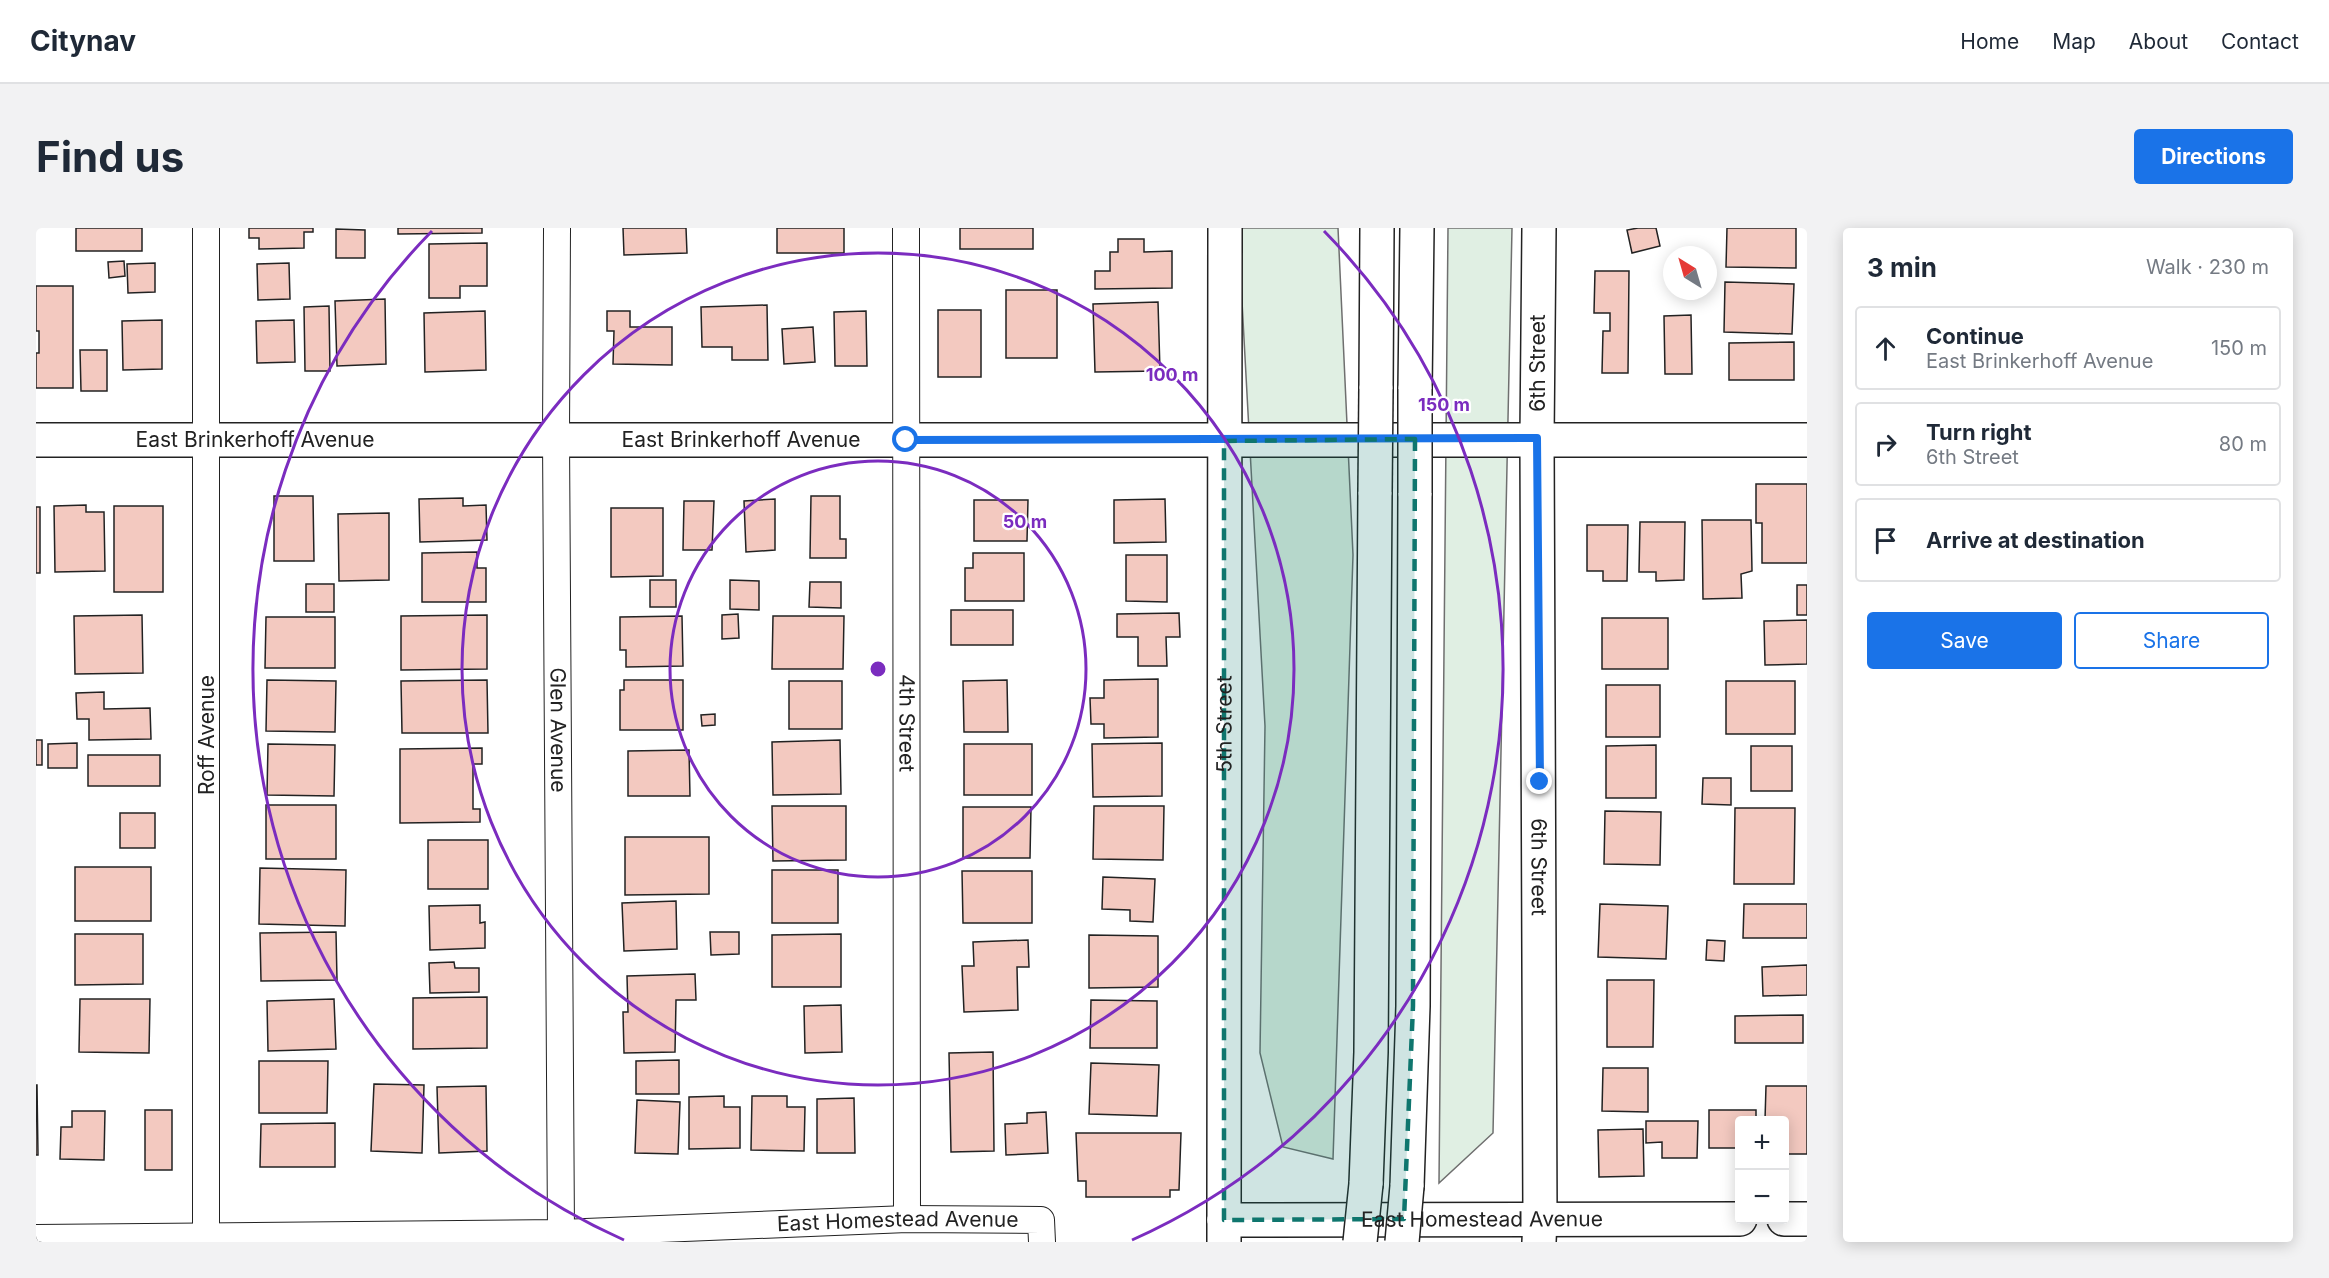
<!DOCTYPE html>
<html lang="en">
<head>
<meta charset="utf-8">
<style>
	:root { --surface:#fff; --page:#f2f2f3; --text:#1f2937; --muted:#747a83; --line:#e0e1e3; --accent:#1a73e8 }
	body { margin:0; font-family:Inter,sans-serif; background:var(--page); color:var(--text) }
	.controls { position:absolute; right:18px; bottom:18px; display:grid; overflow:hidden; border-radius:6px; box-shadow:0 3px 15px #0003 }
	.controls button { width:54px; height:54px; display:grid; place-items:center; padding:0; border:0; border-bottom:2px solid var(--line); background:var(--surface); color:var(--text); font:30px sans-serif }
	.compass { position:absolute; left:1627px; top:18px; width:54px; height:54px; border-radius:50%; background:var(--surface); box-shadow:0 3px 15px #0003; rotate:323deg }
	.stop { position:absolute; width:18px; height:18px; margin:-14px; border:4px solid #1a73e8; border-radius:50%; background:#fff }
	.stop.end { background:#1a73e8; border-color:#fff; box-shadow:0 2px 6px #0008 }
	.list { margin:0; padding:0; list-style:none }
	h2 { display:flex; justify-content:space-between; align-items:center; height:78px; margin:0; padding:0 24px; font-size:26px }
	h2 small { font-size:20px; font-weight:400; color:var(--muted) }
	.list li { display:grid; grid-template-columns:39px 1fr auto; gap:18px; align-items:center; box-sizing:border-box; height:84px; margin:0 12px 12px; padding:0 12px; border:2px solid var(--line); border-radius:6px }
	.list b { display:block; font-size:22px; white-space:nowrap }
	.list p { margin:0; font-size:20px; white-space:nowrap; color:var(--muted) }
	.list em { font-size:20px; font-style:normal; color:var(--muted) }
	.actions { display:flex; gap:12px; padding:18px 24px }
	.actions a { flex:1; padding:14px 0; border:2px solid var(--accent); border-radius:6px; text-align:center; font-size:21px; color:var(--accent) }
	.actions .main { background:var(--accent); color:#fff }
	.icon { flex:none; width:33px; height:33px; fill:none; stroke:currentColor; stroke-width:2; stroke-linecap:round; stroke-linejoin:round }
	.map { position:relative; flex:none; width:1771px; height:1014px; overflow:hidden; border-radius:6px }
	header { display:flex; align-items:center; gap:36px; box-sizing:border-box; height:84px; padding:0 30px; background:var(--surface); border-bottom:2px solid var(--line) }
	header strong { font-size:28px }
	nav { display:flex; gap:33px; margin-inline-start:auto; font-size:21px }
	.intro { display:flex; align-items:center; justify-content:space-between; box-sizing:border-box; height:144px; padding:0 36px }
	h1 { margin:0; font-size:42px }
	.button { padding:15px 27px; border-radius:6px; background:var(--accent); color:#fff; font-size:21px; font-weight:700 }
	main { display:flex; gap:36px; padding:0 36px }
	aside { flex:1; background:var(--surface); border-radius:6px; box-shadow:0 3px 15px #0003 }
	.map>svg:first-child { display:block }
</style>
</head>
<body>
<header>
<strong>Citynav</strong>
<nav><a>Home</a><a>Map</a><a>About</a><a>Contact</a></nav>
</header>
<div class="intro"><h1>Find us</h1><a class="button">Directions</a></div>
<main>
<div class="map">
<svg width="1771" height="1014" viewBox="0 0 1771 1014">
	<rect width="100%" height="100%" fill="#fff"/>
	<g fill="#e0efe3" stroke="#6f6f6f" stroke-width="1.5">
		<polygon points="1202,0 1302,0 1317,327 1297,931 1247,919 1224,825 1229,498"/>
		<polygon points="1412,0 1476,0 1457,905 1403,955"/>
	</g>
	<g fill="#f3c9c0" stroke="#222" stroke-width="1.5">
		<rect x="40" y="0" width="66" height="23"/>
		<polygon points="213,0 277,0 277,4 268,4 268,20 223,21 223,10 213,10"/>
		<polygon points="362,0 446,0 446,5 362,6"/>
		<polygon points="587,0 650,0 651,25 588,27"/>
		<rect x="741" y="0" width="67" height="25"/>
		<rect x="924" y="0" width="73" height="21"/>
		<polygon points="1602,0 1620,0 1624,18 1596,25 1591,2"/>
		<polygon points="1691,0 1760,0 1760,40 1690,39"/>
		<polygon points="300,1 329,2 329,30 300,30"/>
		<polygon points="1082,11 1108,11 1108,24 1136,23 1136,60 1059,61 1059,43 1074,43 1074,24 1082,24"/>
		<polygon points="451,15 451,58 424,58 424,70 393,70 393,16"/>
		<polygon points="88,33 89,48 73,50 72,34"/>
		<polygon points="119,35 119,64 92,65 91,36"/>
		<polygon points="253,35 254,71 222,72 221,36"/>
		<polygon points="1559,43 1593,43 1592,145 1566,145 1567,103 1574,103 1574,85 1558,85"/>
		<polygon points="1689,54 1758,56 1756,106 1688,104"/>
		<polygon points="0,58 37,58 37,160 0,160 0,125 3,125 3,103 0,103"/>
		<rect x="970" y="62" width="51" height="68"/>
		<polygon points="349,71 350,136 301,138 299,73"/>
		<polygon points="1122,74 1124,143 1059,144 1057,76"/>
		<polygon points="731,77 732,132 696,132 696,119 666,119 665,79"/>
		<polygon points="293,78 294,143 269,143 268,79"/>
		<rect x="902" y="82" width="43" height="67"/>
		<polygon points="449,83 450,142 389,144 388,85"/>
		<polygon points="571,83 594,83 594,99 636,99 636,137 577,136 578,103 571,103"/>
		<polygon points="830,83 831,138 799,138 798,84"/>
		<polygon points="1655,87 1656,146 1629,146 1628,88"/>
		<polygon points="126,92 126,141 87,142 86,93"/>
		<polygon points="258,92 259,134 221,135 220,93"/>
		<polygon points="777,99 779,134 748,136 746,101"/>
		<polygon points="1758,114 1758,152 1693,152 1693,115"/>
		<polygon points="44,122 71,122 71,163 45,163"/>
		<polygon points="1720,256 1771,256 1771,335 1726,335 1726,295 1720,295"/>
		<polygon points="238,268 277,268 278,333 238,333"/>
		<polygon points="775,268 804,268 804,311 810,311 810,330 774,330"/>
		<polygon points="427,270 427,278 450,277 451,312 384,314 383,271"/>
		<polygon points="739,271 739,322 710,324 708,273"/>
		<polygon points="1129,271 1130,314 1078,315 1078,272"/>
		<polygon points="938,272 992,272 991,313 938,313"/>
		<polygon points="648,273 678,273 676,322 647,322"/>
		<polygon points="50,277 50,284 68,284 69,343 19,344 18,278"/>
		<rect x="78" y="278" width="49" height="86"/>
		<rect x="0" y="279" width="4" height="66"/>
		<polygon points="575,280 627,280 627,348 575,349"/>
		<polygon points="353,285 353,352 303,353 302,286"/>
		<polygon points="1666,292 1715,292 1716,343 1705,346 1706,370 1667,371"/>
		<polygon points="1604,294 1649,294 1648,352 1620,353 1620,344 1603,344"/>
		<polygon points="1551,297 1592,297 1591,353 1567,353 1567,343 1551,343"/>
		<polygon points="441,324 441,340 450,340 450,374 386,374 386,325"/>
		<polygon points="937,325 988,325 988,373 929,373 929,340 937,340"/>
		<polygon points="1090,327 1131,327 1131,374 1090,373"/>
		<rect x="614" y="352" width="26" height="27"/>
		<polygon points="694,352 723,353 723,382 694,381"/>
		<polygon points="774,354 805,354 805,380 773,379"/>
		<rect x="270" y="356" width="28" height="28"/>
		<rect x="1761" y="357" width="10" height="30"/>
		<rect x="915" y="382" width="62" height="35"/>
		<polygon points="1143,385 1144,409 1130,409 1131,438 1102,438 1102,409 1081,409 1081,386"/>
		<polygon points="702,386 703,410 686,411 686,387"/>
		<polygon points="106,387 107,445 39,446 38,388"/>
		<polygon points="451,387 451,441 365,442 365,388"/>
		<polygon points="646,388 647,438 590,439 590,422 584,422 584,389"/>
		<polygon points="737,388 808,388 807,441 736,441"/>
		<polygon points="230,389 299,389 299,440 229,440"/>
		<rect x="1566" y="390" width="66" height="51"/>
		<polygon points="1771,392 1771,436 1729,437 1728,393"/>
		<polygon points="1122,451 1122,509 1068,510 1068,496 1055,496 1054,470 1068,470 1068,452"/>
		<polygon points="231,452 300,453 299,504 230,503"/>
		<polygon points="451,452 452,505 366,505 365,453"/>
		<polygon points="588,452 647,452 647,502 584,502 584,462 588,462"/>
		<polygon points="971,452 972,504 928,504 927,453"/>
		<rect x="753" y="453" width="53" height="48"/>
		<rect x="1690" y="453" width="69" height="53"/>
		<rect x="1570" y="457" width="54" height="52"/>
		<polygon points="68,464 68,481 114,480 115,511 53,512 53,491 41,491 40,465"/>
		<polygon points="679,486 679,497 666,498 665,487"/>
		<rect x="0" y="512" width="6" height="25"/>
		<polygon points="804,512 805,566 737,567 736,514"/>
		<polygon points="41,515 41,540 12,540 12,516"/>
		<polygon points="1126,515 1126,568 1057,569 1056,516"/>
		<polygon points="232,516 299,517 298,568 231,567"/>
		<rect x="928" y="516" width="68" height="51"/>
		<polygon points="1620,517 1620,570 1570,570 1570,518"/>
		<rect x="1715" y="518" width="41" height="45"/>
		<polygon points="446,520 446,536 437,536 437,581 444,581 444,594 364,595 364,521"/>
		<polygon points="653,522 654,568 592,568 592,523"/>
		<rect x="52" y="527" width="72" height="31"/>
		<polygon points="1667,550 1695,550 1695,577 1666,576"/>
		<rect x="230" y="577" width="70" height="54"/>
		<polygon points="736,578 810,578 810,632 737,633"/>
		<polygon points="1058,578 1128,578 1127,632 1057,631"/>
		<polygon points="927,579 995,579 994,630 927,630"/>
		<polygon points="1699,580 1759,580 1758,656 1698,656"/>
		<polygon points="1569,583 1625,584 1624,637 1568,636"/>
		<rect x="84" y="585" width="35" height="35"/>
		<polygon points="589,609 673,609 673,666 589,667"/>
		<rect x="392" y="612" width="60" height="49"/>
		<rect x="39" y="639" width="76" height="54"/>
		<polygon points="224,640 310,642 309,698 223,696"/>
		<rect x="736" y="642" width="66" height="53"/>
		<polygon points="926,643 996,643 996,695 927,695"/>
		<polygon points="1067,649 1119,651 1117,694 1094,693 1094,682 1066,681"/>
		<polygon points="640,673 641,721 588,723 586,675"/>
		<polygon points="1564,676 1632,678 1630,731 1562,729"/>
		<polygon points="1708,676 1771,676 1771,710 1707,710"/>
		<polygon points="444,677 444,695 449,694 449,720 394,722 393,678"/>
		<polygon points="300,704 301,752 225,753 224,705"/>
		<polygon points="674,704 703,704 703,726 675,727"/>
		<polygon points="39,706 107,706 107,756 39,757"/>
		<polygon points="805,706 805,759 736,759 736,707"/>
		<polygon points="1053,707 1122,708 1122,759 1053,760"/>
		<polygon points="992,712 993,739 981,739 982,782 928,784 926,738 938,738 937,714"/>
		<polygon points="1671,712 1689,713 1688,733 1670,732"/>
		<polygon points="418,734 419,740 443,740 443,764 394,765 393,735"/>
		<polygon points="1771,737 1771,767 1727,768 1726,739"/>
		<polygon points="659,746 660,772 640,772 639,824 588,825 587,784 592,784 591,748"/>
		<polygon points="1571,752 1618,752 1617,819 1571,819"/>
		<polygon points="451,769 451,820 377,821 377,770"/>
		<polygon points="44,771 114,771 113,825 43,824"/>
		<polygon points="298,771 300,821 232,823 231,773"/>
		<polygon points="1055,772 1121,773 1121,820 1054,820"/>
		<polygon points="805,777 806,824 769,825 768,778"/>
		<polygon points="1767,787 1767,815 1699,815 1699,788"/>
		<polygon points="957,824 958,923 915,924 913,825"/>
		<polygon points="643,832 643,866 600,866 600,833"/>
		<polygon points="223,833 292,833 291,885 223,885"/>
		<polygon points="1055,835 1123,837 1121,888 1053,886"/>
		<polygon points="1567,840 1612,840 1612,884 1566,883"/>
		<polygon points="338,856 388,857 386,925 335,923"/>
		<polygon points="0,857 1,857 2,927 0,927"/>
		<polygon points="450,858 451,923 403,925 401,859"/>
		<polygon points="1730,858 1771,858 1771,926 1748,926 1748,892 1729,892"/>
		<polygon points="688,868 688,879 704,879 704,920 653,921 653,869"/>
		<polygon points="716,868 751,868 751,879 769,879 768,923 715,922"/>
		<polygon points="818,870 819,925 781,925 781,871"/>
		<polygon points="601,872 644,874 642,926 599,925"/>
		<rect x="109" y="882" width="27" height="60"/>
		<polygon points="1673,882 1720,882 1720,892 1704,892 1704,920 1673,920"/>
		<polygon points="36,883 69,883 68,932 24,931 25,899 36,899"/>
		<polygon points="1010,884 1012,925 970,927 969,896 991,895 991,885"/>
		<polygon points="1610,893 1662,893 1661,930 1626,930 1626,914 1610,915"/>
		<polygon points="299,895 299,939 224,939 225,896"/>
		<polygon points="1607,901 1608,948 1563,949 1562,902"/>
		<polygon points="1040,905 1145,905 1143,962 1134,962 1134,969 1050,969 1050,953 1042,953"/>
	</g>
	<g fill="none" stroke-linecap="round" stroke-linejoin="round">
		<g stroke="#222" stroke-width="28">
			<g id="street">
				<path id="s1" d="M 521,0 L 520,210 L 525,1005"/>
				<path id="s2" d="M 870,0 L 871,991"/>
				<path id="s3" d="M 0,1010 L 525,1005 L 871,991 L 1005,992 L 1006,1014"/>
				<polyline points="170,1014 170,0"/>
			</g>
		</g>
		<g stroke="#222" stroke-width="36">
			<g id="secondary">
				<path id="s4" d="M 1503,0 L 1501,210 L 1504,991"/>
				<path id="s5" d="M 0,212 L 1771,212"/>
				<path id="s6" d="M 1188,992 L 1189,0"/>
			</g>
		</g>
		<g stroke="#222" stroke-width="36">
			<g id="primary">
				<polyline points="1748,991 1771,991"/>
				<path id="s7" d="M 1188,992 L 1704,991"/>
			</g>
		</g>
		<g stroke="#222" stroke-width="36">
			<g id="highway">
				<polyline points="1340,161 1341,0"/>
				<polyline points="1379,161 1381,0"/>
				<polyline points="1330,956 1335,824 1339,264"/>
				<polyline points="1371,958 1377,778 1379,265"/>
				<polyline points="1188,1014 1188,992"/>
				<polyline points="1503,1014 1504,991"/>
			</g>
		</g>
		<use href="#street" stroke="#fff" stroke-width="26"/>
		<use href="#secondary" stroke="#fff" stroke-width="33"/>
		<use href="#primary" stroke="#fff" stroke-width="33"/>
		<use href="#highway" stroke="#fff" stroke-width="33"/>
		<g stroke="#222" stroke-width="36" stroke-linecap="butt">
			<g id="highway-bridge">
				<polyline points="1339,264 1340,161"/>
				<polyline points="1379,265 1379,161"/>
				<polyline points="1324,1014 1330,956"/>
				<polyline points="1366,1014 1371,958"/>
			</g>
		</g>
		<use href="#highway-bridge" stroke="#fff" stroke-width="33"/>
	</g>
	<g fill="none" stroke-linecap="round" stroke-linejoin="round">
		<polyline stroke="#1a73e8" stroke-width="8" points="870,212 1501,210 1504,554"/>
	</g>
	<path fill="#0f766e" fill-opacity="0.2" stroke="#0f766e" stroke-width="4.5" stroke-dasharray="12 8" stroke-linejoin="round" d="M 1379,211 L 1377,778 L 1368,991 L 1188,992 L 1188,213 Z"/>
	<g fill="none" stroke="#7b2cbf" stroke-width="3">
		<circle cx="842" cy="441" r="208"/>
		<circle cx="842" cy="441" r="416"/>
		<path d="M588 1012A625 625 0 0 1 396 3M1288 3A625 625 0 0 1 1096 1012"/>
	</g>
	<g text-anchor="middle" stroke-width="4.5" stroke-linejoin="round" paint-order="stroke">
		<g font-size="21" fill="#222" stroke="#fff">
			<text transform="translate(1502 135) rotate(-90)" y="7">6th Street</text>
			<text dy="7" stroke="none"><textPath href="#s5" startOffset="705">East Brinkerhoff Avenue</textPath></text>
			<text dy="7" stroke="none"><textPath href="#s5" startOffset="219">East Brinkerhoff Avenue</textPath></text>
			<text dy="7" stroke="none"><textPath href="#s2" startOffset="495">4th Street</textPath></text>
			<text dy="7" stroke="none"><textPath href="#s6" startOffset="496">5th Street</textPath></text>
			<text dy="7" stroke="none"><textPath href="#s1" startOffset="502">Glen Avenue</textPath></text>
			<text transform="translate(171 507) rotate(-90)" y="7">Roff Avenue</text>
			<text dy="7" stroke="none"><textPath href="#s4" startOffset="639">6th Street</textPath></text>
			<text dy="7" stroke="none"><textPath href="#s7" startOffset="258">East Homestead Avenue</textPath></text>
			<text dy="7" stroke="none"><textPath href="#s3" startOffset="862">East Homestead Avenue</textPath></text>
		</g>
	</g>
	<circle cx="842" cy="441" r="9" fill="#7b2cbf" stroke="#fff" stroke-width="3"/>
	<g font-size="18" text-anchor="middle" font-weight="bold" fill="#7b2cbf" stroke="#fff" stroke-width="4.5" stroke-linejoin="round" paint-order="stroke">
		<text x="1136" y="153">100 m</text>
		<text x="1408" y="183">150 m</text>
		<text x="989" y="300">50 m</text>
	</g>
</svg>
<div class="controls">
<button>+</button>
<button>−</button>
</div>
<svg class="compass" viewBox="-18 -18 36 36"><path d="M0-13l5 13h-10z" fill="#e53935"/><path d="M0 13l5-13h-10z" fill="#747a83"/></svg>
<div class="stop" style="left:870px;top:212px"></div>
<div class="stop end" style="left:1504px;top:554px"></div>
</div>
<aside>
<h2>3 min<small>Walk · 230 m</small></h2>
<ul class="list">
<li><svg class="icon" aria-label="ahead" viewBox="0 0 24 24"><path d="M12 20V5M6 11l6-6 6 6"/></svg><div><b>Continue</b><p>East Brinkerhoff Avenue</p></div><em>150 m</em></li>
<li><svg class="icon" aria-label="right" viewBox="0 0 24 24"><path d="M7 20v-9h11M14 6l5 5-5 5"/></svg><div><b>Turn right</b><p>6th Street</p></div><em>80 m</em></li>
<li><svg class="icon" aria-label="arrive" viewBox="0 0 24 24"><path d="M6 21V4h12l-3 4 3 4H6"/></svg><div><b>Arrive at destination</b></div></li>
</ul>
<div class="actions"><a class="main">Save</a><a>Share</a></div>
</aside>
</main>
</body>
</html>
